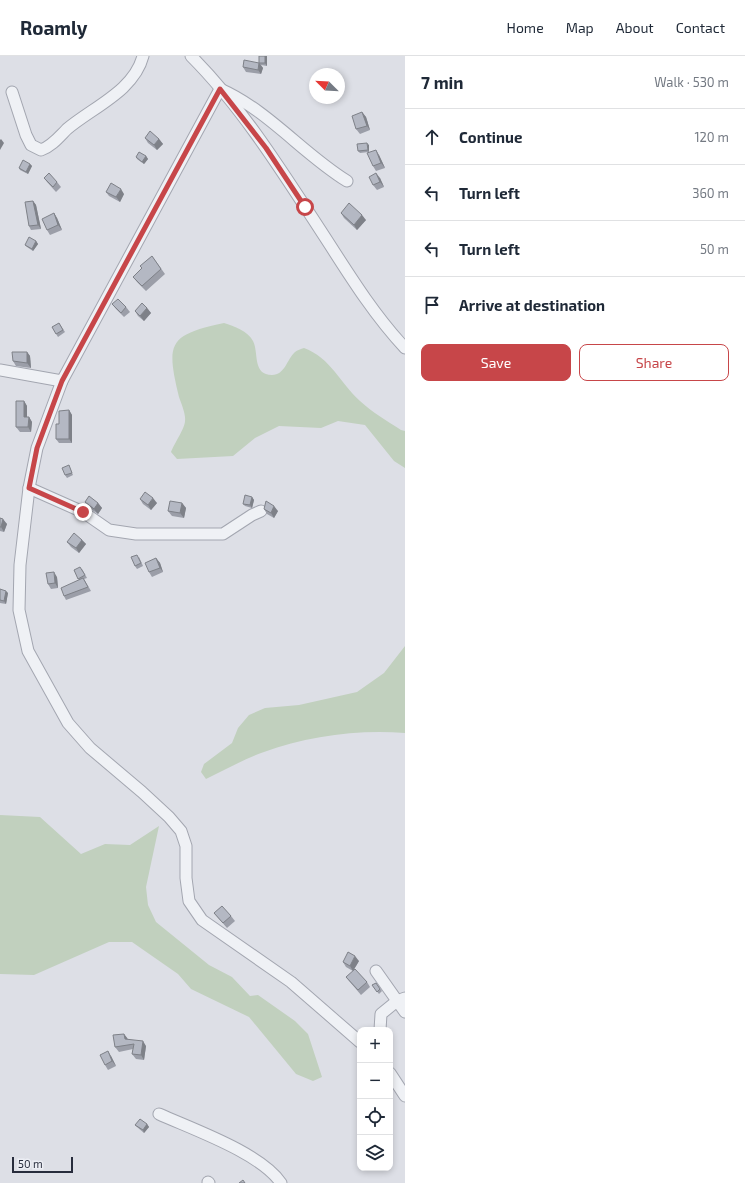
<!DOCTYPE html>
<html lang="en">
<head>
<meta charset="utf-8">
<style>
	:root { --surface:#fff; --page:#f2f2f3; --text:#1f2937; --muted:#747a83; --line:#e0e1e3; --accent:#c74649 }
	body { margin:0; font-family:"Exo 2",sans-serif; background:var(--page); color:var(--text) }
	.controls { position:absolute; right:12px; bottom:12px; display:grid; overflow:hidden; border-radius:8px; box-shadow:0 2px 6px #0003 }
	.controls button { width:36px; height:36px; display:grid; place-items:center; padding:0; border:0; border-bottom:1px solid var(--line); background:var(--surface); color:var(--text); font:20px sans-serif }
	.compass { position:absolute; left:309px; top:12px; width:36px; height:36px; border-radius:50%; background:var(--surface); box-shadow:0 2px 6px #0003; rotate:294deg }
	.scale { position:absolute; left:12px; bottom:10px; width:61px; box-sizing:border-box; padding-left:4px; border:2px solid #272c3c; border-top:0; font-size:11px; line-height:14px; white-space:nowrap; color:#272c3c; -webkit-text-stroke:3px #eceef4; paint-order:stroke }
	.stop { position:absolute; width:12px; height:12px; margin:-9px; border:3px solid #c74649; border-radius:50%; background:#fff }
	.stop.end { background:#c74649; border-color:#fff; box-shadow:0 1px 4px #0008 }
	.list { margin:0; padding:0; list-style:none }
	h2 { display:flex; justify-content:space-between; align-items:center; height:52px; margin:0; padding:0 16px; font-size:17px }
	h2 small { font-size:13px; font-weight:400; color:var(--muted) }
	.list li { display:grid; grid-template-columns:26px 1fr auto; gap:12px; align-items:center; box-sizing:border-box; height:56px; padding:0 16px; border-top:1px solid var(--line) }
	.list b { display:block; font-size:15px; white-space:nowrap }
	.list em { font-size:13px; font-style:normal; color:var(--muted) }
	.actions { display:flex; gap:8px; padding:12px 16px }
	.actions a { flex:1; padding:9px 0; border:1px solid var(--accent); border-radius:8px; text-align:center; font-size:14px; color:var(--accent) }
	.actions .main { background:var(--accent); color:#fff }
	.icon { flex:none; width:22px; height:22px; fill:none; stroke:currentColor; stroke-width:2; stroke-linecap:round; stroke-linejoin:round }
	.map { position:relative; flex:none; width:405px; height:1127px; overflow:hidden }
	header { display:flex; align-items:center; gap:24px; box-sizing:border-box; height:56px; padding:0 20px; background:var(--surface); border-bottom:1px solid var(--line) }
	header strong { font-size:19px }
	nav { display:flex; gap:22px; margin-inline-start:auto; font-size:14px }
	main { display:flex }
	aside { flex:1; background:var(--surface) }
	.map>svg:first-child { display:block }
</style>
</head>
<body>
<header>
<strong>Roamly</strong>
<nav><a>Home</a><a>Map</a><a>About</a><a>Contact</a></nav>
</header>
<main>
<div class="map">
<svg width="405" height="1127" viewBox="0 0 405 1127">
	<rect width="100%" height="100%" fill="#dddfe6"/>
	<g fill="#c1d0be">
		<path d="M 224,267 C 234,270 248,275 253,285 C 259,296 252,319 272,319 C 285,319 287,303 295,296 C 297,294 301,293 304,292 C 331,302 340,327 360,345 C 372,356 387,365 401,374 L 405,375 L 405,412 L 394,405 L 365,369 L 338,365 L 321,372 L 279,370 L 255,382 L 233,400 L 177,403 L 171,396 C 174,388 185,372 185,365 C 186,358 181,347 179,341 C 166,287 168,279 224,267 Z"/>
		<path d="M 405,590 L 405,677 C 360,673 306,680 264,696 C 244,703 225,714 206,723 L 201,716 L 204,708 L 232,687 L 238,672 L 249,659 L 265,652 L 299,649 L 357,636 L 384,617 Z"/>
		<polygon points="0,759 40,761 81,798 105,788 130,789 159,770 146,831 148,849 156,866 209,909 232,921 250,940 258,939 295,965 308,978 322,1021 313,1025 296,1018 249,961 191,933 178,918 132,886 109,886 34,919 0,918"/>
	</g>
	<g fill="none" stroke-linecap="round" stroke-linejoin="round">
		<g stroke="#a3a6b0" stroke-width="13">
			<g id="minor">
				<path d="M 191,0 C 245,54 288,125 330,189 C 353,225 376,261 405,292"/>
				<path d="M 12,36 L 26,79 L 31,89 L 41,94 C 52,90 59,81 67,73 C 93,51 134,35 143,0"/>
				<path d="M 347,125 C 303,98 268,54 220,33 L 62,325 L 37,392 L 29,432 L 20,509 L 19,554 L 28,595 L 68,667 L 90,692 L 142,736 L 169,761 L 181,775 L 186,790 L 186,822 L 189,845 L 202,864 L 291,926 L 360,986"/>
				<polyline points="0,314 62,325"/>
				<polyline points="29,432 83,456 109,474 136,478 223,478 252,459 261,455"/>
				<polyline points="376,915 405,956"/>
				<polyline points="380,974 381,958 397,945 405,942"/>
				<polyline points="390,1017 405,1040"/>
				<path d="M 159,1058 C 192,1073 261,1097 281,1127"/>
				<polyline points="208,1126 209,1127"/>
			</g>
		</g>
		<use href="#minor" stroke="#eff1f5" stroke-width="11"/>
	</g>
	<g fill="#9b9ea8">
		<polygon points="259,0 267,0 267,10 261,9 263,12 261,18 246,16 243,11 259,7"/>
		<polygon points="362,56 366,61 370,74 360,78 356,73"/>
		<polygon points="145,82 159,83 163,88 157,94 148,87"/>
		<polygon points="369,89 369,96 360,97 358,95"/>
		<polygon points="379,99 385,112 376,115 373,110"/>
		<polygon points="146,100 148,103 144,108 137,103 136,101"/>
		<polygon points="30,108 32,110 28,118 20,114 19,112"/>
		<polygon points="44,122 57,126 61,131 56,136 47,126"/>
		<polygon points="380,122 384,131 377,134 373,129"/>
		<polygon points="106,136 124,138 120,146 109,140"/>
		<polygon points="33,145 36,149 41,173 31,174 29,170"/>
		<polygon points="54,157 57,162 62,174 50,179 47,174"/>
		<polygon points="341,157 366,164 357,174 344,162"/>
		<polygon points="36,185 38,188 33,195 27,191 25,189"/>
		<polygon points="152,200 165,218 146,235 137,226 133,221 142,212"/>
		<polygon points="112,248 126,251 130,256 124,261 116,253"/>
		<polygon points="147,252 151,257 144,265 138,260 135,255"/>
		<polygon points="59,267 65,276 58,281 52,271"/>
		<polygon points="27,296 30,300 31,312 16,310 13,305"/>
		<polygon points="24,345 27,350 27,361 29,361 32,366 31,376 20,376 16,371"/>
		<polygon points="69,354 72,359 72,387 59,387 56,383 59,368"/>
		<polygon points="70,412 73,419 67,422 65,419"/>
		<polygon points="252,441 254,444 252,452 245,450 243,448"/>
		<polygon points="140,443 157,447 151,454 143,448"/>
		<polygon points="85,446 98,447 102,452 98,458 88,451"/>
		<polygon points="182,447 186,452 184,462 172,460 168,455"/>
		<polygon points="264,453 278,455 274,462 267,458"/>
		<polygon points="0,462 7,468 4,476 0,475"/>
		<polygon points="82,484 86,488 79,497 71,491 67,486"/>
		<polygon points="139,501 143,510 137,513 135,510"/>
		<polygon points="156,502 160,507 163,516 152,521 149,516"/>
		<polygon points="82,513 87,522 84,523 91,535 66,544 64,540 79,524 74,514"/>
		<polygon points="57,521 58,532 51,533 48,528"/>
		<polygon points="0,533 8,537 6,548 0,547"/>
		<polygon points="214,857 231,860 235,865 227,872"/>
		<polygon points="359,905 353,915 346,911 343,906"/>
		<polygon points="346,921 367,926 370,931 361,939 350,926"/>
		<polygon points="376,927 382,935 379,938 372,929"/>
		<polygon points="124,978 128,983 146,990 144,1004 136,1003 132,998 133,993 119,996 115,991"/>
		<polygon points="111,1000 116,1010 108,1014 105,1009"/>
		<polygon points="147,1068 149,1071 144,1077 137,1071 135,1069"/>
	</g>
	<g fill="#7e8188">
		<polygon points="265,0 267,0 267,10 265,7"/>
		<polygon points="259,7 263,12 261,18 258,14"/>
		<polygon points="362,56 366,61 370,74 367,70"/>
		<polygon points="1,83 4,87 0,94 0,84"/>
		<polygon points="159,83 163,88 157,94 154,89"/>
		<polygon points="367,87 369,89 369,96 368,94"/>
		<polygon points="376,94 379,99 385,112 381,107"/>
		<polygon points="146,100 148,103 144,108 142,106"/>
		<polygon points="30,108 32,110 28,118 26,116"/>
		<polygon points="376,117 380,122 384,131 380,126"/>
		<polygon points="121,133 124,138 120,146 116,141"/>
		<polygon points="33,145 36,149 41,173 38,169"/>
		<polygon points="54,157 57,162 62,174 58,169"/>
		<polygon points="362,159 366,164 357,174 354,169"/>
		<polygon points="36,185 38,188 33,195 32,193"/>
		<polygon points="147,252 151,257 144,265 140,260"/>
		<polygon points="27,296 30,300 31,312 27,307"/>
		<polygon points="24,345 27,350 27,366 24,361"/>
		<polygon points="69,354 72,359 72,387 69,383"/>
		<polygon points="29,361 32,366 31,376 28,371"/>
		<polygon points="252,441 254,444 252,452 250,449"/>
		<polygon points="153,442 157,447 151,454 148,449"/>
		<polygon points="98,447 102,452 98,458 94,453"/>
		<polygon points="182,447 186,452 184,462 180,457"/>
		<polygon points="274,450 278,455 274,462 271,457"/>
		<polygon points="3,463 7,468 4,476 1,471"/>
		<polygon points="82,484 86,488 79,497 76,492"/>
		<polygon points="156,502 160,507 163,516 160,512"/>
		<polygon points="54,516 57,521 58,532 55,527"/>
		<polygon points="6,535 8,537 6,548 4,545"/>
		<polygon points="355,900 359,905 353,915 350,910"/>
		<polygon points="124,978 127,982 128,988 125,983"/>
		<polygon points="143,985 146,990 144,1004 141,999"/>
		<polygon points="108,995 111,1000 116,1010 112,1005"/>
		<polygon points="147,1068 149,1071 144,1077 143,1074"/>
	</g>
	<g fill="#b4b8c3" stroke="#7e8188">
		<rect x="259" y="0" width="6" height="7"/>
		<polygon points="244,4 259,7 258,14 243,11"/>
		<polygon points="362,56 367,70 356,73 352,60"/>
		<polygon points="150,75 159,83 154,89 145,82"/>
		<polygon points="367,87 368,94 358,95 357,88"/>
		<polygon points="376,94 381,107 373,110 367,97"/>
		<polygon points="139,96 146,100 142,106 136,101"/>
		<polygon points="23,104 30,108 26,116 19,112"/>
		<polygon points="49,117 57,126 53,131 44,122"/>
		<polygon points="376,117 380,126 373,129 369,121"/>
		<polygon points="111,127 121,133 116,141 106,136"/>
		<polygon points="33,145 38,169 29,170 25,146"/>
		<polygon points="349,147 362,159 354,169 341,157"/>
		<polygon points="54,157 58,169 47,174 42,163"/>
		<polygon points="29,181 36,185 32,193 25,189"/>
		<polygon points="152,200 161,213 142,230 133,221 142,212 140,210"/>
		<polygon points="118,243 126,251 121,257 112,248"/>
		<polygon points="142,247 147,252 140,260 135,255"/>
		<polygon points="59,267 63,274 56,278 52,271"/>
		<polygon points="12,296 27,296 27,307 13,305"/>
		<polygon points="16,345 24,345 24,361 29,361 28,371 16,371"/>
		<polygon points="69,354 69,383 56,383 56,368 59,368 59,355"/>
		<polygon points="69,409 72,417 65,419 62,412"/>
		<polygon points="145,436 153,442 148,449 140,443"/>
		<polygon points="245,439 252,441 250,449 243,448"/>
		<polygon points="89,440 98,447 94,453 85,446"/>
		<polygon points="170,445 182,447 180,457 168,455"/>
		<polygon points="266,445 274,450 271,457 264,453"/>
		<polygon points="0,462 3,463 1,471 0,471"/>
		<polygon points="74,477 82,484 76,492 67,486"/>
		<polygon points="137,499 141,507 135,510 131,501"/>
		<polygon points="156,502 160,512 149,516 145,507"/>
		<polygon points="80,511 85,519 78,523 74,514"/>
		<polygon points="54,516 55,527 48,528 46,517"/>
		<polygon points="83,522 88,531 64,540 61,532"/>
		<polygon points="0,533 6,535 4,545 0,544"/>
		<polygon points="222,850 231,860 223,867 214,857"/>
		<polygon points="348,896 355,900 350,910 343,906"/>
		<polygon points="355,913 367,926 358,934 346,921"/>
		<polygon points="376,927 380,933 377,936 372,929"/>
		<polygon points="124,978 125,983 143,985 141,999 132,998 134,988 115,991 113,979"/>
		<polygon points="108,995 112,1005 105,1009 100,999"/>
		<polygon points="140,1063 147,1068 143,1074 135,1069"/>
		<polygon points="243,1124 245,1127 239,1127"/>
	</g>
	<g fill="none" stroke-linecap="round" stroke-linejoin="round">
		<polyline stroke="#c74649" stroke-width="5" points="83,456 29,432 37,392 62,325 220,33 266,92 305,151"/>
	</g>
</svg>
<div class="controls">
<button>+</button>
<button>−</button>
<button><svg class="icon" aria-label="locate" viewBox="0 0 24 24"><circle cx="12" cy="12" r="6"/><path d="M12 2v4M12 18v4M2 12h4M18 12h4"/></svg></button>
<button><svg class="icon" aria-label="layers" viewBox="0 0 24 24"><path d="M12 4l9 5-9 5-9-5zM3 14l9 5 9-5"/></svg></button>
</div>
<svg class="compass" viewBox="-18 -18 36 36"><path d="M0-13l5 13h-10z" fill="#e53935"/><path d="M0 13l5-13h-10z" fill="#747a83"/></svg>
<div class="scale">50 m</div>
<div class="stop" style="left:305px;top:151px"></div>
<div class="stop end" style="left:83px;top:456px"></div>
</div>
<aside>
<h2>7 min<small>Walk · 530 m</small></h2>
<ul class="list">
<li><svg class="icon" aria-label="ahead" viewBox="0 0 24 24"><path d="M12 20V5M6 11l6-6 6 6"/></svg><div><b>Continue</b></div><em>120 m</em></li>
<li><svg class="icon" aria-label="left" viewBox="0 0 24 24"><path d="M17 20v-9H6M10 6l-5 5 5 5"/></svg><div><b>Turn left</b></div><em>360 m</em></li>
<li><svg class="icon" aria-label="left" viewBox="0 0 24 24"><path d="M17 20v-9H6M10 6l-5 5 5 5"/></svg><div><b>Turn left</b></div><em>50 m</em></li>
<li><svg class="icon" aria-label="arrive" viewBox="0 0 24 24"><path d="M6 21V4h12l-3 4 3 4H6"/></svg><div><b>Arrive at destination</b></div></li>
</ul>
<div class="actions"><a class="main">Save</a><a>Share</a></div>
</aside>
</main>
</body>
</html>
